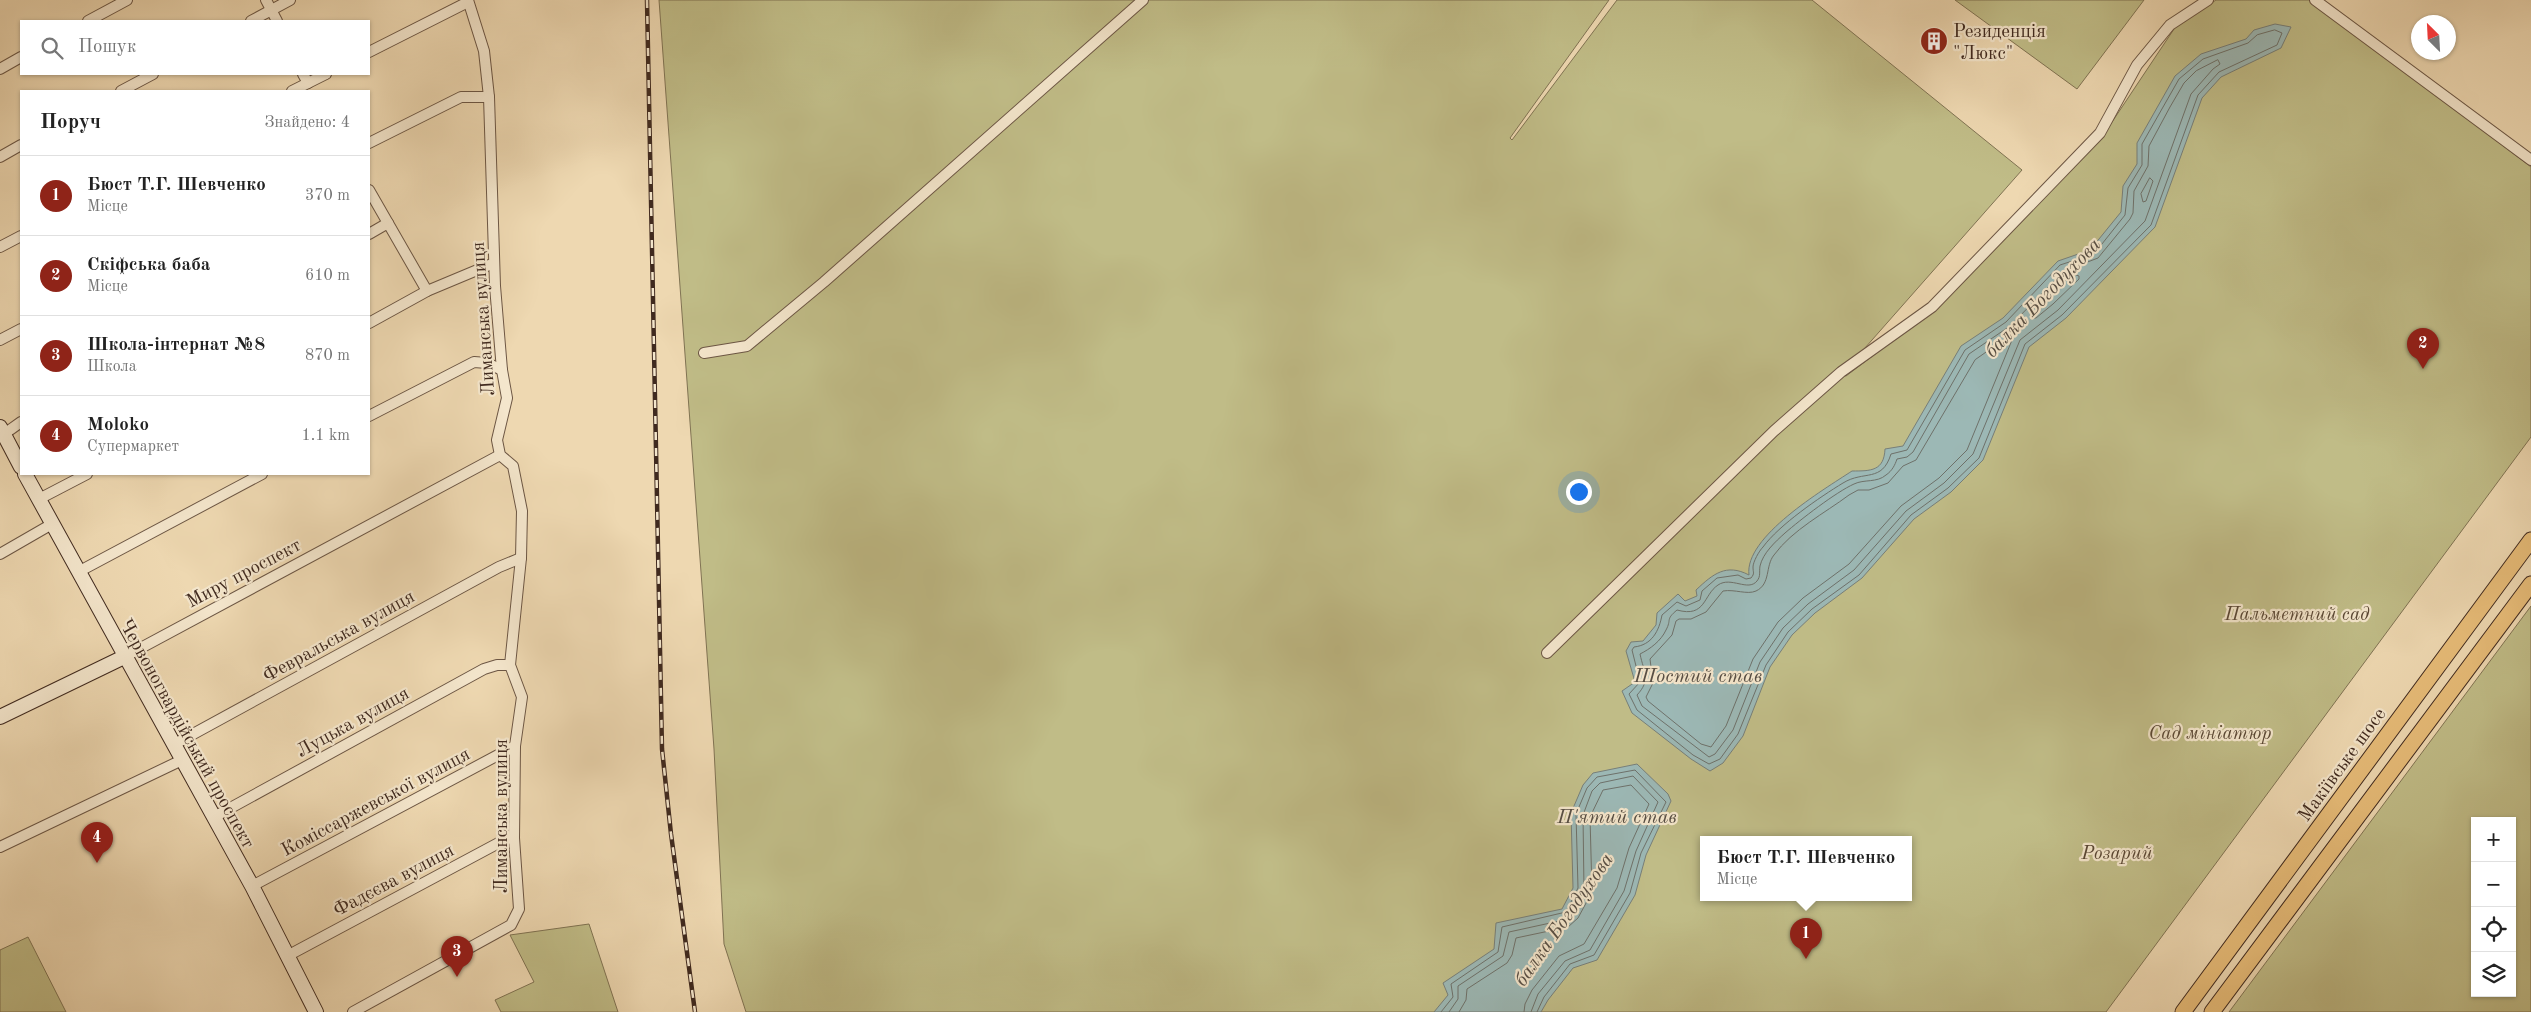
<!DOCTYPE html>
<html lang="uk">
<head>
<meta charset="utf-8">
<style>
	:root { --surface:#fff; --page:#f2f2f2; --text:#222; --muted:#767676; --line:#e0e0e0; --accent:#8f2418 }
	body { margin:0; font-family:"Old Standard TT",serif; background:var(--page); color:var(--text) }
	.controls { position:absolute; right:15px; bottom:15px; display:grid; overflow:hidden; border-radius:0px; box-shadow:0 1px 4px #0004 }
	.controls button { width:45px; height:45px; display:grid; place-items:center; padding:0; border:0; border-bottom:1px solid var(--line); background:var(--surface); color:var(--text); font:25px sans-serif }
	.compass { position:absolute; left:2411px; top:15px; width:45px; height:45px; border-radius:50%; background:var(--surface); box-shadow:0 1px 4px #0004; rotate:336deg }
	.you { position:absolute; left:1578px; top:491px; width:18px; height:18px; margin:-12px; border:4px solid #fff; border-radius:50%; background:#1a73e8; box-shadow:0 0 0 8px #1a73e833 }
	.badge { display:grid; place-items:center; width:32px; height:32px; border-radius:50%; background:var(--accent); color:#fff; font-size:16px; font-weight:700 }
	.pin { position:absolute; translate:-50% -41px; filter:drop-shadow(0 1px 2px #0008) }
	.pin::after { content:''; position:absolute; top:26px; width:18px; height:15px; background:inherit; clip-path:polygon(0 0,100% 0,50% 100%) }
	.popup { position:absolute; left:1700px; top:836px; width:212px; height:65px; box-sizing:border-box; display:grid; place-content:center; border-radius:0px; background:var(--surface); filter:drop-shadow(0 1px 4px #0005); font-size:16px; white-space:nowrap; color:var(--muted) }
	.popup b { font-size:19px; color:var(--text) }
	.popup::after { content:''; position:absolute; left:50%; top:100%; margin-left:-10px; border:10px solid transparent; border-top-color:var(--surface) }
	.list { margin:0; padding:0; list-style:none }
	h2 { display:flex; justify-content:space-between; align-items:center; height:65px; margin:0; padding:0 20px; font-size:21px }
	h2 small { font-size:16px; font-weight:400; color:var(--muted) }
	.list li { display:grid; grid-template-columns:32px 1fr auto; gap:15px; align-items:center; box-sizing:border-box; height:80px; padding:0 20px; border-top:1px solid var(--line) }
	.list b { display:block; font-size:19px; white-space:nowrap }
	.list p { margin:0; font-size:16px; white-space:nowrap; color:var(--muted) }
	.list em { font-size:16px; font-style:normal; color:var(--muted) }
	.icon { flex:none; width:28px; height:28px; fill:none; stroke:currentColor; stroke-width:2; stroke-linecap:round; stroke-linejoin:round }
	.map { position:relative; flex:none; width:2531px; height:1012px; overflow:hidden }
	.search { position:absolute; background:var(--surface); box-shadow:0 1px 4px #0004; left:20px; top:20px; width:350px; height:55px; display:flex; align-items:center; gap:12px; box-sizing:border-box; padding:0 18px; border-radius:0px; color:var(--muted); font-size:19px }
	.panel { position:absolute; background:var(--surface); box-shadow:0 1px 4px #0004; left:20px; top:90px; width:350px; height:385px; border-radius:0px }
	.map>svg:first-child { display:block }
</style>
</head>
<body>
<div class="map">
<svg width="2531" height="1012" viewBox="0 0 2531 1012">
	<rect width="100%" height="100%" fill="#eed8b1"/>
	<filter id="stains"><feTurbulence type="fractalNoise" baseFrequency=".004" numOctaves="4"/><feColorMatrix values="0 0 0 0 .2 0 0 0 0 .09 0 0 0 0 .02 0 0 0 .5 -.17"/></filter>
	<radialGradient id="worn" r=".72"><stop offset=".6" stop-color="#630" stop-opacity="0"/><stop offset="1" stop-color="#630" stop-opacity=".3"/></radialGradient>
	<g fill="#c0bc87" stroke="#807353" fill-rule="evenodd">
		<path d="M 659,0 L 1609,0 L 1510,138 L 1512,140 L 1617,0 L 1812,0 L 2022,170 L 1842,374 L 1846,376 L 1944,302 L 2100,140 L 2176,26 L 2216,0 L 2312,0 L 2531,167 L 2531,437 L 2106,1012 L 746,1012 L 724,944 L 714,749 ZM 1704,840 L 1908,840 L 1908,898 L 1704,898 Z"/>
		<polygon points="1955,0 2144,0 2077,89"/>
		<path d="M 2531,606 L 2531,1012 L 2229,1012 ZM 2475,821 L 2512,821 L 2512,993 L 2475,993 Z"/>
		<polygon points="589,924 618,1012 501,1012 495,1000 534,982 510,935"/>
		<polygon points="28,937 66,1012 0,1012 0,950"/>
	</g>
	<g fill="#9cb8b5" stroke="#777f79">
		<path d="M 2275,24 L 2291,27 L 2281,48 L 2221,77 L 2202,98 L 2155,227 L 2066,318 L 2029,347 L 1983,460 L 1951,492 L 1914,519 L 1862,578 L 1815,613 L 1792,635 L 1770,667 L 1743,736 L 1723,763 L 1710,771 L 1691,759 L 1632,713 L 1622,691 L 1635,682 L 1626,651 L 1631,642 L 1643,641 L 1656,625 L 1657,613 L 1678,594 L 1685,601 L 1697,596 L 1696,590 C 1713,574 1726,563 1749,575 C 1744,537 1823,490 1852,471 C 1871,471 1884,471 1885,449 L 1903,446 L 1961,346 L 2003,318 L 2058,261 L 2090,250 L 2121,212 L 2123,186 L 2137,164 L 2137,143 L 2175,76 L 2201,54 L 2246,39 L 2254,30 Z"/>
		<polygon points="1637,764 1668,794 1671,801 1646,855 1635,895 1597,960 1573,968 1548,1000 1541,1012 1434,1012 1448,995 1443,983 1494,949 1496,923 1562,909 1573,888 1571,813 1583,785 1593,773"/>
	</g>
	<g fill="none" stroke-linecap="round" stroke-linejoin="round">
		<g stroke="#6e716a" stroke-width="1">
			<path d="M 2275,30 L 2282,33 L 2277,45 L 2219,72 L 2198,95 L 2151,225 L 2062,315 L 2025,344 L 1979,458 L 1948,488 L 1911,515 L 1859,575 L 1812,609 L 1788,632 L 1766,665 L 1738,734 L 1720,759 L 1709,764 L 1693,755 L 1637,710 L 1629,694 L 1640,682 L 1632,650 L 1634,647 C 1652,645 1659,631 1662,615 L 1677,602 L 1686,606 L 1700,600 L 1702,591 L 1717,578 L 1738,575 L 1746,579 L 1751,578 C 1755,573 1753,573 1753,567 C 1753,562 1759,551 1763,547 C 1779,525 1820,497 1843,483 C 1864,470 1882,483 1891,454 L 1907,450 L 1965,350 L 2006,322 L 2060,265 L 2094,254 L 2125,215 L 2128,188 L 2142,165 L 2142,144 L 2179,79 L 2203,59 L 2248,43 L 2257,35 Z"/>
			<path d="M 2218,60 L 2220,64 L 2213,69 L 2191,94 L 2145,221 L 2058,310 L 2020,340 L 1973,454 L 1944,483 L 1906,511 L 1854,570 L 1808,604 L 1783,628 L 1760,662 L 1733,730 L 1715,754 L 1709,757 L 1642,706 L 1637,695 C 1651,680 1644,673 1640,654 C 1650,649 1661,641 1666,630 C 1672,619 1665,620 1677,610 C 1706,618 1703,595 1718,585 C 1731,576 1748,592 1757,581 C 1761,576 1759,572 1760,566 C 1763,553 1775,542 1785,533 C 1800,520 1836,492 1854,484 C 1864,479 1877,483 1886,475 C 1892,471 1895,465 1897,459 L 1907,457 L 1913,452 L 1969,354 L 2010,326 L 2064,271 L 2098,258 L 2130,219 L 2133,213 L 2134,191 L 2148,166 L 2149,146 L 2170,107 L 2184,83 L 2196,71 Z"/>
			<polygon points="2150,178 2153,181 2146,201 2143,202 2141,194"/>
			<polygon points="2076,275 2079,276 2079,279 2053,304 2036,318 2033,318 2033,314 2068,278"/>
			<path d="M 2008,337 L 2011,337 L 2012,340 L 1967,450 L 1939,478 L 1901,506 L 1849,564 L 1803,598 L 1778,622 L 1753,659 L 1726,726 L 1711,747 L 1701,744 L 1648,701 L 1646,697 L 1653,683 L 1650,659 L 1672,635 L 1676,621 L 1679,619 L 1691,619 L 1706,612 L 1723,591 C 1735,589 1747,595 1756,591 C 1771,584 1765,566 1774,555 C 1792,530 1825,513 1849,495 L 1858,490 L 1869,490 L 1888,483 L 1903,466 L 1916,460 L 1975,360 Z"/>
			<polyline points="1441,1012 1453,997 1451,984 1498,952 1502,927 1566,912 1578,888 1576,814 1587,788 1597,777 1635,770 1666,802 1641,853 1630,893 1594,955 1570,964 1544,997 1537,1012"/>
			<polyline points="1449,1012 1458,999 1458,986 1503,956 1509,932 1564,920 1571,915 1584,891 1583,815 1592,791 1600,783 1633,776 1658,802 1636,851 1624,891 1590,950 1565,961 1538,994 1531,1012"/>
			<polyline points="1459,1012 1466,1000 1467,989 1507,963 1512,955 1516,938 1568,927 1578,918 1592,892 1590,817 1603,790 1631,785 1649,804 1629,848 1617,888 1584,944 1559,956 1532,990 1525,1004 1524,1012"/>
		</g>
		<g stroke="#6c5644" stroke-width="12">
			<g id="minor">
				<polyline points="266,0 277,21"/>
				<polyline points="2315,0 2531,160"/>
				<polyline points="88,21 127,0"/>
				<polyline points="251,21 290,0"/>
				<polyline points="369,52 468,2"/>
				<polyline points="0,69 21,57"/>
				<polyline points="303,74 308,83"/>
				<polyline points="121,91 153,74"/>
				<polyline points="292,91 326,74"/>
				<polyline points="369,143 461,97 489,97"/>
				<polyline points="0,157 21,145"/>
				<polyline points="369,190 427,291"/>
				<polyline points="369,234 388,223"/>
				<polyline points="0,247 21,236"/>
				<polyline points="369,323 427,291 494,263"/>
				<polyline points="0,340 21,329"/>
				<polyline points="704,353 747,346 824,282 1143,0"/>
				<polyline points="369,416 474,362 487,363 502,370"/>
				<polyline points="0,437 21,422"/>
				<polyline points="39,499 87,474"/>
				<polyline points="0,554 52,524"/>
				<polyline points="78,572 262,474"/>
				<polyline points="1547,653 1774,431 1841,372 1932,307 2100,133 2137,65 2170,25 2208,0"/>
				<polyline points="124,657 500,455"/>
				<polyline points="173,745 499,567 521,558"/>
				<polyline points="214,817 484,669 497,665 510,665"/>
				<polyline points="0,847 182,760"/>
				<polyline points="252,886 515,746"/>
				<polyline points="289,955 506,839 514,838"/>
				<polyline points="353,1012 511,925 519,909 514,838 515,746 522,697 510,665 521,558 522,511 513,466 500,455 497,440 507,398 502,370 495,286 489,97 484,51 468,0"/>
			</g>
		</g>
		<g stroke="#402a1f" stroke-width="16">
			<g id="secondary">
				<polyline points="0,427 21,467"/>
				<polyline points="25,474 252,886 316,1012"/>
				<polyline points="0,717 124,657"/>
			</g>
		</g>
		<g stroke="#402a1f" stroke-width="17">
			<g id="primary">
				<polyline points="2183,1012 2531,540"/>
				<polyline points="2212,1012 2531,584"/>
			</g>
		</g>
		<use href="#minor" stroke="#f4e6cc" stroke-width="10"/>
		<use href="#secondary" stroke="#f4e6cc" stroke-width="14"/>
		<use href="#primary" stroke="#e7bc78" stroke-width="15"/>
		<g stroke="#402a1f" stroke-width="4.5">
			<polyline id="rail" points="647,0 662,749 671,834 695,1012"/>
		</g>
		<use href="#rail" stroke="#f4e6cc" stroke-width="2.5" stroke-dasharray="8" stroke-linecap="butt"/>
	</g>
	<defs>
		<g id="building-disc" transform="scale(1.4375)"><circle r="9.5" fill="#8f2418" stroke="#f4e6cc"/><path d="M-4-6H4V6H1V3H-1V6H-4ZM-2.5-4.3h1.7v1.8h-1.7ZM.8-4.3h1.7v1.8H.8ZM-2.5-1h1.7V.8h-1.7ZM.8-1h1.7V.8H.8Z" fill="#fff"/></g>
	</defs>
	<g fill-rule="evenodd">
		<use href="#building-disc" x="1934" y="41"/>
	</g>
	<g text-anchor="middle" stroke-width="4.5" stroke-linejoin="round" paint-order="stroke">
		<g font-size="19" fill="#402a1f" stroke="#f4e6cc" text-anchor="start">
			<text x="1953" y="37">Резиденція<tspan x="1953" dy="22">"Люкс"</tspan></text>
		</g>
		<g font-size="19" fill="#402a1f" stroke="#f4e6cc">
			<text transform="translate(482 319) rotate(-94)" y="7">Лиманська вулиця</text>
			<text transform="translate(243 572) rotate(-28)" y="7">Миру проспект</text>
			<text transform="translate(338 635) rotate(-29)" y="7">Февральська вулиця</text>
			<text transform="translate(352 721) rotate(-29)" y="7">Луцька вулиця</text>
			<text transform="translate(188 733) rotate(61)" y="7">Червоногвардійський проспект</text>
			<text transform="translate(2341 764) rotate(-54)" y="7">Макіївське шосе</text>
			<text transform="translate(375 801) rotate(-28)" y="7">Коміссаржевської вулиця</text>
			<text transform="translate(500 816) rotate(-90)" y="7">Лиманська вулиця</text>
			<text transform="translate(393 879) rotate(-28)" y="7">Фадєєва вулиця</text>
		</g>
		<g font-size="19" font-style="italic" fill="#5a4734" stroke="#f4e6cc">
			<text x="2297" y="620">Пальметний сад</text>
			<text x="2210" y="739">Сад мініатюр</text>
			<text x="2117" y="859">Розарий</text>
		</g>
		<g font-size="20" font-style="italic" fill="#574e44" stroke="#f4e6cc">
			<text transform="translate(2042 297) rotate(-46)" y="7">балка Богодухова</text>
			<text x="1698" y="682">Шостий став</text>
			<text x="1617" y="823">П'ятий став</text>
			<text transform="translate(1563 919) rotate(-55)" y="7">балка Богодухова</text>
		</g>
	</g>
	<rect width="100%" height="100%" filter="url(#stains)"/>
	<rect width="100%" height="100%" fill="url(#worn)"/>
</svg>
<div class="controls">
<button>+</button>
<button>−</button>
<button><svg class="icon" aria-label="locate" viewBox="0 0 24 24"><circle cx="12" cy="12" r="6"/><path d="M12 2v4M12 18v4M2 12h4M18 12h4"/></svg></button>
<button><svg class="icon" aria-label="layers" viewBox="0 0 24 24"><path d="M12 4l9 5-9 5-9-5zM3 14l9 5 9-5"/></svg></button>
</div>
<svg class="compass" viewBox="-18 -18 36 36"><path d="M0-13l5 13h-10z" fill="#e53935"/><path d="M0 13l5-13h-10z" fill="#767676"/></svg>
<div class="you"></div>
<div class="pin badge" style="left:1806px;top:959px">1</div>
<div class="popup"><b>Бюст Т.Г. Шевченко</b>Місце</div>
<div class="pin badge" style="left:2423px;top:369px">2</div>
<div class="pin badge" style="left:457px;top:977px">3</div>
<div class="pin badge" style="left:97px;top:863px">4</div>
<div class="search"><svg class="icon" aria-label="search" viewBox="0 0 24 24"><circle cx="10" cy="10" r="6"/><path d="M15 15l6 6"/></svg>Пошук</div>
<section class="panel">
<h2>Поруч<small>Знайдено: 4</small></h2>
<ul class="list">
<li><span class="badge">1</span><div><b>Бюст Т.Г. Шевченко</b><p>Місце</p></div><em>370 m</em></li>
<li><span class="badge">2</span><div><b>Скіфська баба</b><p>Місце</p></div><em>610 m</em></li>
<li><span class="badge">3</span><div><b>Школа-інтернат №8</b><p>Школа</p></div><em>870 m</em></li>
<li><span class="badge">4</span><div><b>Moloko</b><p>Супермаркет</p></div><em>1.1 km</em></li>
</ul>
</section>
</div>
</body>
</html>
